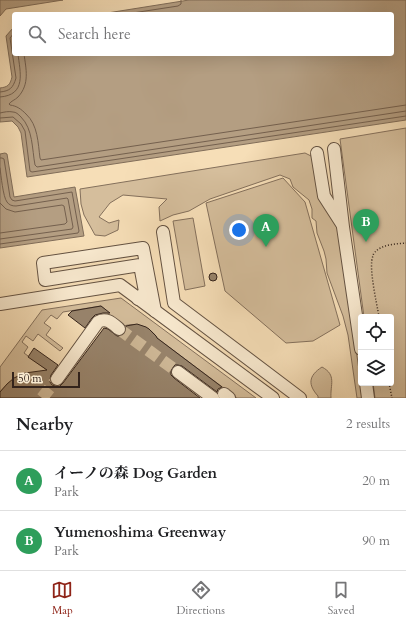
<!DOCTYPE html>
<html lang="en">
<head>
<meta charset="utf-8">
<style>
	:root { --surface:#fff; --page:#f2f2f2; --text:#202124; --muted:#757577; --line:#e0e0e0; --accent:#8f2418 }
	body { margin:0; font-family:Cardo,"Noto Serif JP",serif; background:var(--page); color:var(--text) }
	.controls { position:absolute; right:12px; bottom:12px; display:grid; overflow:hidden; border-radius:4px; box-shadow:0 4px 16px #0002 }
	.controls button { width:36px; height:36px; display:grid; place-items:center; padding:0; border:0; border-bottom:1px solid var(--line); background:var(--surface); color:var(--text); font:20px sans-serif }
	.scale { position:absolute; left:12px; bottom:10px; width:68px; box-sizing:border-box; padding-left:4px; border:2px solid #33231b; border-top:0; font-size:11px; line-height:14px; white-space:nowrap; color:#33231b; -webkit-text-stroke:3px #f9ead0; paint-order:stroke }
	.you { position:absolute; left:239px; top:230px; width:14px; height:14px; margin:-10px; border:3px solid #fff; border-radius:50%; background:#1a73e8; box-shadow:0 0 0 6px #1a73e833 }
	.badge { display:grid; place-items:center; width:26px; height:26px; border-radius:50%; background:var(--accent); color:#fff; font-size:13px; font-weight:700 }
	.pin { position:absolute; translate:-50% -33px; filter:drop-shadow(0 1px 2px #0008) }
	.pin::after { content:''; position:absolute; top:21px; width:14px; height:12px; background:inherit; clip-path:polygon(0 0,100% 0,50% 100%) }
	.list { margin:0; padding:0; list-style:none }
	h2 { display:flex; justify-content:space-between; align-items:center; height:52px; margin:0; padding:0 16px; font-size:17px }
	h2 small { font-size:13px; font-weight:400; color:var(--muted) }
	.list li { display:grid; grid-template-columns:26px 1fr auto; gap:12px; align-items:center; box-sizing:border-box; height:60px; padding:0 16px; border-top:1px solid var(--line) }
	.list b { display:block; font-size:15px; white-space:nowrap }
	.list p { margin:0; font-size:13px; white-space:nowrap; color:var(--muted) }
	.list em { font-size:13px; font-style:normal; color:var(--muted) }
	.icon { flex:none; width:22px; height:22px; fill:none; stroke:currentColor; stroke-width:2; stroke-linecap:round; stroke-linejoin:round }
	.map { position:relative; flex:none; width:406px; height:398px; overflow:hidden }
	.search { position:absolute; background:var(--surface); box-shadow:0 4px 16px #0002; left:12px; right:12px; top:12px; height:44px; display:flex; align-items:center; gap:10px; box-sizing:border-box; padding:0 14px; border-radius:4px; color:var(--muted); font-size:15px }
	.sheet { height:172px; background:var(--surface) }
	nav { display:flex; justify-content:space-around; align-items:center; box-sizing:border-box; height:56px; border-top:1px solid var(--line); background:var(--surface); font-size:11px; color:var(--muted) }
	nav a { display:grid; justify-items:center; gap:2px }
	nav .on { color:var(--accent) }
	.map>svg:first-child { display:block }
</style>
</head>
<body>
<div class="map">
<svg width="406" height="398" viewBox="0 0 406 398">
	<rect width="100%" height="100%" fill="#f6deb7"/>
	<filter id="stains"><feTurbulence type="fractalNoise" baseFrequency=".005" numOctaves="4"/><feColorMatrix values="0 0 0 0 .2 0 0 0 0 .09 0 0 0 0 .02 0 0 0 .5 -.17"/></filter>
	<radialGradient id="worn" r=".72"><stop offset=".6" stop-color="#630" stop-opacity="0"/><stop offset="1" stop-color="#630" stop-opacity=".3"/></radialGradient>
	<g fill="#d5be9c" stroke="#84705c">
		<polygon points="406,128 406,398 375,398 373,383 391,383 391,317 364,317 340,139"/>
		<polygon points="305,153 313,157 339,230 363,398 357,398 348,335 343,316 327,273 326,259 324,251 317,233 316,221 312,218 312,209 309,200 293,187 290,179 280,175 210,199 189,211 173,215 160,221 159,207 167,199 123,195 110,203 99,217 109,223 119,220 118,230 105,236 95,235 84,215 81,204 80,189"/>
		<polygon points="283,178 305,202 340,325 313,341 286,343 225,291 206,203"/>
		<polygon points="193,218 205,286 185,290 173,221"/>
		<path d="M 121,298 L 256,398 L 237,398 L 157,338 C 151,327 136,322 124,326 L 108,316 L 108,312 L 101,306 L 63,312 L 57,319 L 51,315 L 44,323 L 51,328 L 46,335 L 63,348 L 60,351 L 38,334 L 33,341 L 26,336 L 22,342 L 28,347 L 24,353 L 51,373 L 51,375 C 28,369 15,374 0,392 L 0,367 L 42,310 Z"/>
		<path d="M 322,367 C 337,375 330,385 331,398 L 318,398 L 318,396 C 308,385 308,376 322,367 Z"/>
	</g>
	<g fill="#b49e82" stroke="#806d59">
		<polygon points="0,0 63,0 6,9 0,16"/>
		<path d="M 189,0 L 406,0 L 406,120 L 27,177 L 21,133 L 18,127 L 12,121 L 0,122 L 0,88 C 8,87 10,85 12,77 L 6,36 L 13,28 L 14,28 L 14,54 L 392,54 L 392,14 L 101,14 Z"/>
		<polygon points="5,153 7,154 14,197 75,187 84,236 0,248 0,154"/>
	</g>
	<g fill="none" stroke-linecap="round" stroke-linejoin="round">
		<g stroke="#74604e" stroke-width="1">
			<polyline points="126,14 178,6 181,4 181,0"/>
			<path d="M 24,54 C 26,69 30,84 18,97 C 15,100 11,101 9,104 L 10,105 C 17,106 21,109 26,114 C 38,125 38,143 40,158 L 41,160 L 406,105"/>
			<path d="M 0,92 C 10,91 13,88 16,78 L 10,38 L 14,33"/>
			<path d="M 0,97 C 27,95 20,72 18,54"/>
			<path d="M 0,113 C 4,112 9,111 13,112 C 16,112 18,114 21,117 C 33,129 32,149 35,165 L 37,167 L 406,111"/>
			<polyline points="0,118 13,117 21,124 25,131 30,171 32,172 406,116"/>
			<polyline points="0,158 2,158 4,159 10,197 12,200 15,201 72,192 79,231 78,233 0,244"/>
			<path d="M 0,168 C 1,175 3,197 7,202 C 9,205 12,206 16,206 L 67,198 L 68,199 L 73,227 L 72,229 L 0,239"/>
			<polyline points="0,203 6,209 15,212 62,205 64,206 67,222 65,224 0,233"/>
		</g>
	</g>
	<g fill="#98846c" stroke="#33231b">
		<circle cx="213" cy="277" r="4"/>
		<polygon points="101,306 110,313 103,313 95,315 92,318 85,328 68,315 72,311"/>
		<polygon points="137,324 146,327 149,329 156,336 157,338 222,387 218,389 217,392 182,366 178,365 175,365 172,368 171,372 171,375 174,378 200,398 0,398 0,392 7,384 14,378 25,373 47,370 28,357 34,348 58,365 51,375 50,379 50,382 52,385 56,386 60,386 63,383 104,328 108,329 117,336 121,336 124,334 126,331 126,326"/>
	</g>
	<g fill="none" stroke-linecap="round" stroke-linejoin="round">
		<g stroke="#cfb998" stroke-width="12" stroke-dasharray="12 6" stroke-linecap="butt">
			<polyline points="119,329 178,372"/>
			<polyline points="42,398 57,379"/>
		</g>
		<g stroke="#645242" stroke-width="14">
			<g id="minor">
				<polyline points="334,149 343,227 361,349"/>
				<polyline points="317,153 324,196 342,224"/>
				<polyline points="163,232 174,303 300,398"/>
				<polyline points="138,299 145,292 140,265 45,280 43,263 143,248 155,311"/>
				<polyline points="0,304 120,285 273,398"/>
				<polyline points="178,372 213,398"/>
				<path d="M 57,379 L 98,322 C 107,317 113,324 119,329"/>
				<polyline points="366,383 368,398"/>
				<polyline points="224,394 229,398"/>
			</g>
		</g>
		<g stroke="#33231b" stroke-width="1.5" stroke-dasharray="1 2" stroke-linecap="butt">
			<path d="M 379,317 C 377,304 368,266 373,256 C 373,254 375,252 376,251 C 384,244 397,244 406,243"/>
			<polyline points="389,383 392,398"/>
		</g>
		<use href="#minor" stroke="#f9ead0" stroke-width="12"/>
	</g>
	<rect width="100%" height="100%" filter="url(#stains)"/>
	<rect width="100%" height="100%" fill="url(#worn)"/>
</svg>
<div class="controls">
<button><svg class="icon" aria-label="locate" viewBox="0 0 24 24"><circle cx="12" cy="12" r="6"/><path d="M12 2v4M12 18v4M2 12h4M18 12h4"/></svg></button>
<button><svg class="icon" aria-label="layers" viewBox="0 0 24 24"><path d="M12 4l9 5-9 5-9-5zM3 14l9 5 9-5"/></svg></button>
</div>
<div class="scale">50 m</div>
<div class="you"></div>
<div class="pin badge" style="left:266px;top:247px;background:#2e9e5b">A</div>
<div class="pin badge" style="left:366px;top:242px;background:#2e9e5b">B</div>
<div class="search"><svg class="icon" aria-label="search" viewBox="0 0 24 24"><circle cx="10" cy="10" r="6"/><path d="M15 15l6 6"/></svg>Search here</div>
</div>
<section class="sheet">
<h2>Nearby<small>2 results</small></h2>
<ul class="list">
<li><span class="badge" style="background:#2e9e5b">A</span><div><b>イーノの森 Dog Garden</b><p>Park</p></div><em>20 m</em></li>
<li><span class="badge" style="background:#2e9e5b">B</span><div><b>Yumenoshima Greenway</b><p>Park</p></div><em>90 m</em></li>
</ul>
</section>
<nav>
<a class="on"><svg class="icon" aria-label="map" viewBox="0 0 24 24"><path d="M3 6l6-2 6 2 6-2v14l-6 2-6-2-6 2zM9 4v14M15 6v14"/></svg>Map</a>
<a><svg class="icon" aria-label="directions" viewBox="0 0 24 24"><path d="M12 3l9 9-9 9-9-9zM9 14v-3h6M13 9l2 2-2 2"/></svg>Directions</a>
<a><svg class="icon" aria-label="saved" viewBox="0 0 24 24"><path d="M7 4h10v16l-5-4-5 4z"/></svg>Saved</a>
</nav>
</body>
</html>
